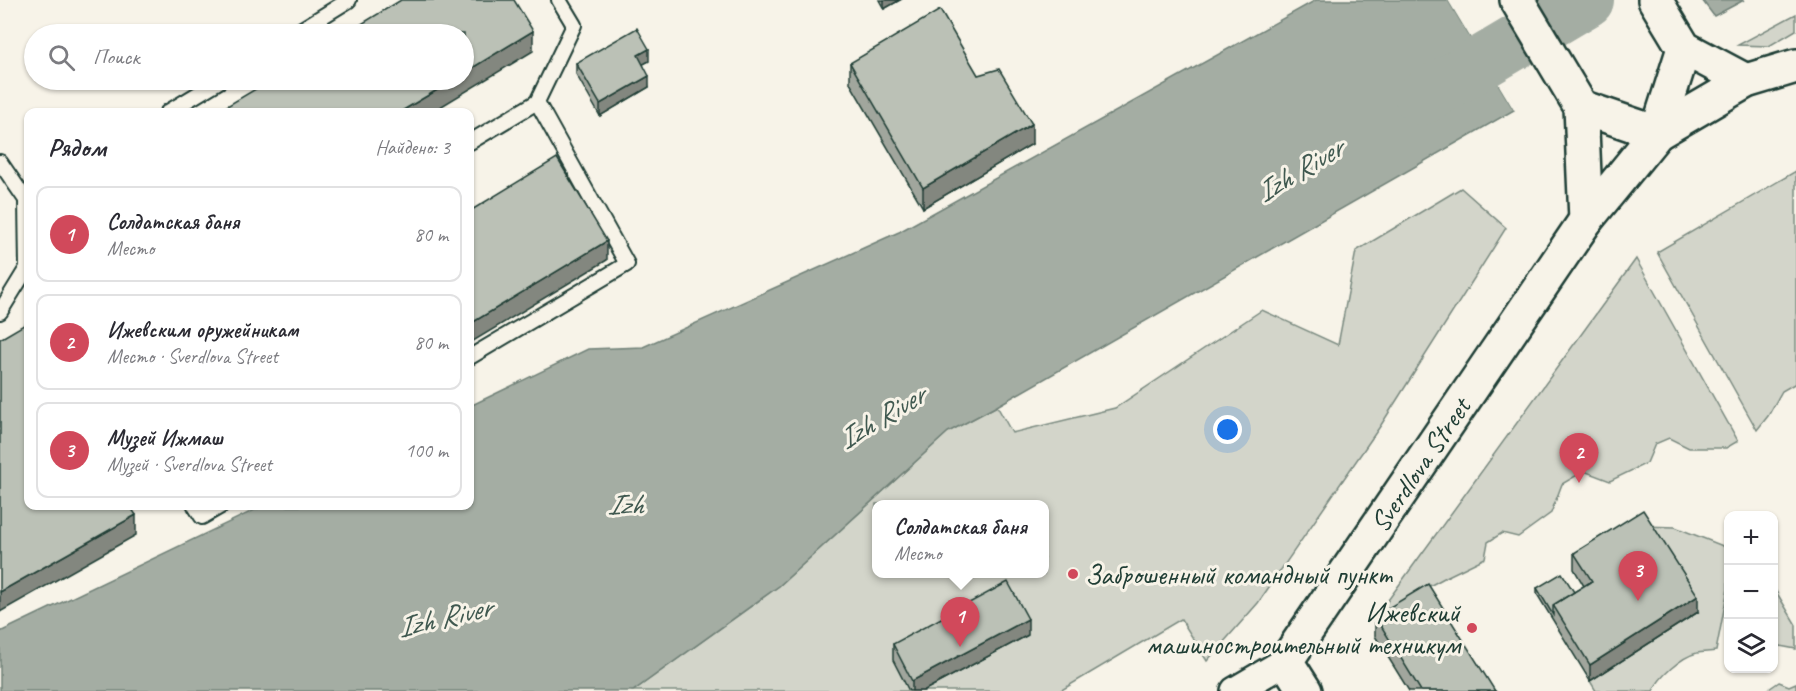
<!DOCTYPE html>
<html lang="ru">
<head>
<meta charset="utf-8">
<style>
	:root { --surface:#fff; --page:#f2f2f3; --text:#2b2b33; --muted:#7c7c81; --line:#e1e1e2; --accent:#d1495b }
	body { margin:0; font-family:Caveat,sans-serif; background:var(--page); color:var(--text) }
	.controls { position:absolute; right:18px; bottom:18px; display:grid; overflow:hidden; border-radius:12px; box-shadow:0 2px 4px #0004 }
	.controls button { width:54px; height:54px; display:grid; place-items:center; padding:0; border:0; border-bottom:2px solid var(--line); background:var(--surface); color:var(--text); font:30px sans-serif }
	.you { position:absolute; left:1228px; top:430px; width:21px; height:21px; margin:-15px; border:4px solid #fff; border-radius:50%; background:#1a73e8; box-shadow:0 0 0 9px #1a73e833 }
	.badge { display:grid; place-items:center; width:39px; height:39px; border-radius:50%; background:var(--accent); color:#fff; font-size:20px; font-weight:700 }
	.pin { position:absolute; translate:-50% -50px; filter:drop-shadow(0 2px 3px #0008) }
	.pin::after { content:''; position:absolute; top:32px; width:21px; height:18px; background:inherit; clip-path:polygon(0 0,100% 0,50% 100%) }
	.popup { position:absolute; left:872px; top:500px; width:177px; height:78px; box-sizing:border-box; display:grid; place-content:center; border-radius:12px; background:var(--surface); filter:drop-shadow(0 2px 4px #0005); font-size:20px; white-space:nowrap; color:var(--muted) }
	.popup b { font-size:22px; color:var(--text) }
	.popup::after { content:''; position:absolute; left:50%; top:100%; margin-left:-12px; border:12px solid transparent; border-top-color:var(--surface) }
	.list { margin:0; padding:0; list-style:none }
	h2 { display:flex; justify-content:space-between; align-items:center; height:78px; margin:0; padding:0 24px; font-size:26px }
	h2 small { font-size:20px; font-weight:400; color:var(--muted) }
	.list li { display:grid; grid-template-columns:39px 1fr auto; gap:18px; align-items:center; box-sizing:border-box; height:96px; margin:0 12px 12px; padding:0 12px; border:2px solid var(--line); border-radius:12px }
	.list b { display:block; font-size:22px; white-space:nowrap }
	.list p { margin:0; font-size:20px; white-space:nowrap; color:var(--muted) }
	.list em { font-size:20px; font-style:normal; color:var(--muted) }
	.icon { flex:none; width:33px; height:33px; fill:none; stroke:currentColor; stroke-width:2; stroke-linecap:round; stroke-linejoin:round }
	.map { position:relative; flex:none; width:1796px; height:691px; overflow:hidden }
	.search { position:absolute; background:var(--surface); box-shadow:0 2px 4px #0004; left:24px; top:24px; width:450px; height:66px; display:flex; align-items:center; gap:15px; box-sizing:border-box; padding:0 21px; border-radius:33px; color:var(--muted); font-size:22px }
	.panel { position:absolute; background:var(--surface); box-shadow:0 2px 4px #0004; left:24px; top:108px; width:450px; height:402px; border-radius:12px }
	.map>svg:first-child { display:block }
</style>
</head>
<body>
<div class="map">
<svg width="1796" height="691" viewBox="0 0 1796 691">
	<rect width="100%" height="100%" fill="#f7f3e8"/>
	<filter id="ink" filterUnits="userSpaceOnUse"><feTurbulence type="fractalNoise" baseFrequency=".0167" numOctaves="2"/><feDisplacementMap in="SourceGraphic" scale="12" xChannelSelector="R" yChannelSelector="G"/><feConvolveMatrix kernelMatrix="1 2 1 2 8 2 1 2 1" color-interpolation-filters="sRGB"/></filter>
	<g filter="url(#ink)">
		<g fill="#d3d5ca" stroke="#79897f" stroke-width="1.5" fill-rule="evenodd">
			<polygon points="1796,14 1796,30 1769,46 1738,45"/>
			<polygon points="1796,171 1796,383 1782,391 1768,416 1757,430 1657,252"/>
			<path d="M 1461,188 L 1506,228 L 1381,425 L 1258,603 L 1207,661 L 1181,619 L 1060,691 L 633,691 L 779,586 L 948,432 L 997,406 L 1012,433 L 1115,408 L 1262,310 L 1338,345 L 1356,251 ZM 876,504 L 1044,504 L 1044,574 L 876,574 Z"/>
			<polygon points="1636,259 1738,441 1726,448 1689,448 1669,438 1655,444 1647,463 1610,481 1584,471 1562,484 1551,513 1518,537 1502,533 1488,542 1485,558 1446,577 1378,614"/>
			<path d="M 1643,526 L 1675,527 L 1728,548 L 1728,589 L 1716,651 C 1710,652 1703,652 1697,653 C 1681,657 1659,677 1653,691 L 1596,691 L 1590,681 L 1698,612 Z"/>
			<polygon points="1774,588 1796,625 1796,649 1780,646 1774,648"/>
			<polygon points="1779,682 1789,686 1796,683 1796,691 1766,691"/>
		</g>
		<g fill="#a4ada3" stroke="#6f8077" stroke-width="1.5">
			<polygon points="1316,0 1448,0 1514,110 997,406 948,432 779,586 633,691 0,691 0,632 263,506 470,506 470,406 588,349 643,347 899,232"/>
			<polygon points="1702,0 1744,0 1714,16"/>
		</g>
		<polygon fill="#f7f3e8" points="1448,0 1452,0 1517,108 1514,110"/>
		<g fill="none" stroke-linecap="round" stroke-linejoin="round">
			<polyline stroke="#a4ada3" stroke-width="54" points="1422,98 1587,0"/>
			<g stroke="#1f3d34" stroke-width="18">
				<g id="lane">
					<polyline points="294,34 349,0"/>
					<polyline points="168,112 221,80"/>
					<polyline points="470,142 537,102 574,25 559,0"/>
					<polyline points="0,162 26,200 28,199"/>
					<polyline points="0,312 27,268 26,200"/>
					<polyline points="470,357 627,264 537,102"/>
					<polyline points="195,506 202,517 221,506"/>
				</g>
			</g>
			<g stroke="#1f3d34" stroke-width="32">
				<polyline id="street" points="1235,691 1286,661"/>
			</g>
			<g stroke="#1f3d34" stroke-width="38">
				<g id="secondary">
					<polyline points="1517,0 1581,107 1586,220"/>
					<polyline points="1655,0 1684,48 1746,81"/>
					<polyline points="1581,107 1657,133 1746,81 1796,66"/>
					<path id="s1" d="M 1305,691 L 1286,661 L 1586,220 L 1657,133 L 1684,48"/>
				</g>
			</g>
			<use href="#lane" stroke="#f7f3e8" stroke-width="14"/>
			<use href="#street" stroke="#f7f3e8" stroke-width="27"/>
			<use href="#secondary" stroke="#f7f3e8" stroke-width="33"/>
		</g>
		<g fill="#a1a69d" stroke="#1f3d34" stroke-width="1.5">
			<polygon points="879,0 900,0 884,9"/>
			<polygon points="649,61 643,64 649,87 600,116 576,74 576,63"/>
			<polygon points="850,63 978,75 1032,144 923,208 850,83"/>
			<polygon points="1574,553 1698,612 1590,681 1537,594 1537,588 1574,592 1584,586 1574,569"/>
			<polygon points="1375,616 1495,691 1409,691 1375,636"/>
			<polygon points="1028,635 923,691 909,691 893,660 893,644"/>
		</g>
		<g fill="#83877f" stroke="#1f3d34" stroke-width="1.5">
			<polygon points="884,0 900,0 884,9"/>
			<polygon points="533,31 533,51 432,112 400,112 454,80 464,80 464,73"/>
			<polygon points="649,49 649,61 638,67 638,55"/>
			<polygon points="649,76 649,87 600,116 600,104"/>
			<polygon points="1032,124 1032,144 923,208 923,188"/>
			<polygon points="607,241 607,260 470,343 470,324"/>
			<polygon points="136,515 136,535 0,612 0,592"/>
			<polygon points="1698,596 1698,612 1590,681 1590,665"/>
			<polygon points="1028,619 1028,635 923,691 912,691 912,681"/>
		</g>
		<g fill="#bbc1b6" stroke="#1f3d34" stroke-width="1.5">
			<polygon points="401,0 514,0 533,31 464,73 464,34 345,34"/>
			<polygon points="940,10 978,75 999,69 1032,124 923,188 850,63"/>
			<polygon points="637,28 649,49 638,55 649,76 600,104 576,63"/>
			<polygon points="271,80 454,80 400,112 217,112"/>
			<polygon points="557,158 607,241 470,324 470,211"/>
			<polygon points="27,323 28,326 28,506 130,506 136,515 0,592 0,339"/>
			<polygon points="1643,510 1698,596 1590,665 1553,605 1592,581 1574,553"/>
			<polygon points="1562,573 1574,592 1553,605 1553,615 1537,588"/>
			<polygon points="1008,582 1028,619 912,681 893,644"/>
			<polygon points="1428,584 1495,691 1421,691 1375,616"/>
		</g>
	</g>
	<g fill="#d1495b" stroke="#f7f3e8" stroke-width="2">
		<circle cx="1073" cy="574" r="6"/>
		<circle cx="1472" cy="628" r="6"/>
	</g>
	<g text-anchor="middle" stroke-width="6" stroke-linejoin="round" paint-order="stroke">
		<g font-size="28" fill="#1f3d34" stroke="#f7f3e8">
			<text dy="10" stroke="none"><textPath href="#s1" startOffset="273">Sverdlova Street</textPath></text>
		</g>
		<g font-size="28" fill="#1f3d34" stroke="#f7f3e8" text-anchor="start">
			<text x="1085" y="584">Заброшенный командный пункт</text>
			<text x="1460" y="622" text-anchor="end">Ижевский<tspan x="1460" dy="32">машиностроительный техникум</tspan></text>
		</g>
		<g font-size="30" font-style="italic" fill="#405950" stroke="#f7f3e8">
			<text transform="translate(1299 170) rotate(-31)" y="10">Izh River</text>
			<text transform="translate(881 417) rotate(-31)" y="10">Izh River</text>
			<text x="625" y="514">Izh</text>
			<text transform="translate(444 617) rotate(-13)" y="10">Izh River</text>
		</g>
	</g>
</svg>
<div class="controls">
<button>+</button>
<button>−</button>
<button><svg class="icon" aria-label="layers" viewBox="0 0 24 24"><path d="M12 4l9 5-9 5-9-5zM3 14l9 5 9-5"/></svg></button>
</div>
<div class="you"></div>
<div class="pin badge" style="left:960px;top:647px">1</div>
<div class="popup"><b>Солдатская баня</b>Место</div>
<div class="pin badge" style="left:1579px;top:483px">2</div>
<div class="pin badge" style="left:1638px;top:601px">3</div>
<div class="search"><svg class="icon" aria-label="search" viewBox="0 0 24 24"><circle cx="10" cy="10" r="6"/><path d="M15 15l6 6"/></svg>Поиск</div>
<section class="panel">
<h2>Рядом<small>Найдено: 3</small></h2>
<ul class="list">
<li><span class="badge">1</span><div><b>Солдатская баня</b><p>Место</p></div><em>80 m</em></li>
<li><span class="badge">2</span><div><b>Ижевским оружейникам</b><p>Место · Sverdlova Street</p></div><em>80 m</em></li>
<li><span class="badge">3</span><div><b>Музей Ижмаш</b><p>Музей · Sverdlova Street</p></div><em>100 m</em></li>
</ul>
</section>
</div>
</body>
</html>
